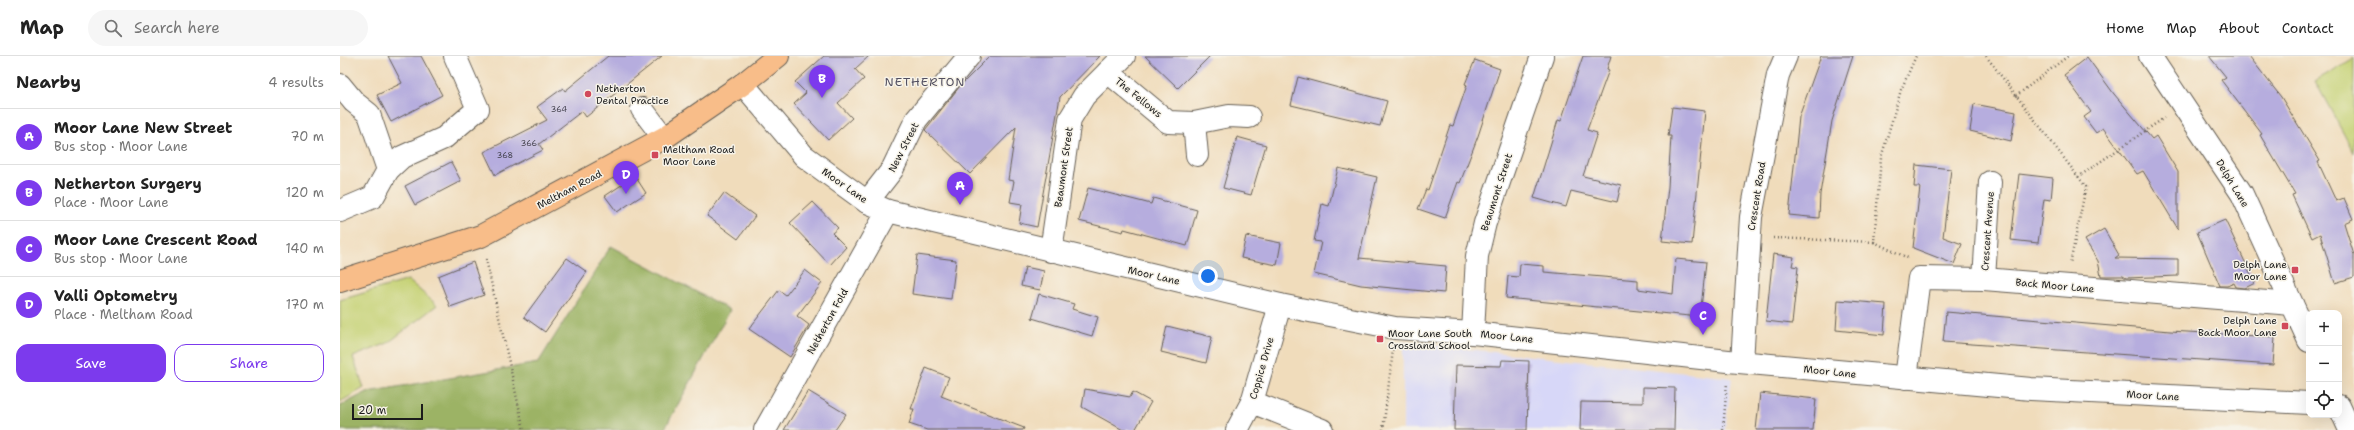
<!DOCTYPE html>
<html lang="en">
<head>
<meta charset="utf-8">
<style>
	:root { --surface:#fff; --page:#f6f6f6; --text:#222; --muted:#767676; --line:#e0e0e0; --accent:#7c3aed }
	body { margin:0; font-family:"Shantell Sans",sans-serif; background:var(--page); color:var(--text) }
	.controls { position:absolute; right:12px; bottom:12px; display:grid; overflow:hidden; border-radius:8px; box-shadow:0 4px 16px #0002 }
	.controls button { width:36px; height:36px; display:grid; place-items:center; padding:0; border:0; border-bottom:1px solid var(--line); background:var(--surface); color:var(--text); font:20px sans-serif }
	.scale { position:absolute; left:12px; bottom:10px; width:71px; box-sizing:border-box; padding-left:4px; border:2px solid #1c1c1c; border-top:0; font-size:11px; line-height:14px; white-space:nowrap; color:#1c1c1c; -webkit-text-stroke:3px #f7f3e8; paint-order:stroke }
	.you { position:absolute; left:868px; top:220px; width:14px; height:14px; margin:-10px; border:3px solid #fff; border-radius:50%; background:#1a73e8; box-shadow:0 0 0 6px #1a73e833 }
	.badge { display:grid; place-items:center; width:26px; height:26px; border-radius:50%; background:var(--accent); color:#fff; font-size:13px; font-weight:700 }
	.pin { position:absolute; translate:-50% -33px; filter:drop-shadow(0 1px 2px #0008) }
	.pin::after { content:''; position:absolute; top:21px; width:14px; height:12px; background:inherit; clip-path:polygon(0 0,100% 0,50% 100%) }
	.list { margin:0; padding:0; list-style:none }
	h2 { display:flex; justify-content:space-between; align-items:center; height:52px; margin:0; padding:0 16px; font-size:17px }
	h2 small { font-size:13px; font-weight:400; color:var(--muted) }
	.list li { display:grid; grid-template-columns:26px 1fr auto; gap:12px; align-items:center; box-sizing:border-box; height:56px; padding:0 16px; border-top:1px solid var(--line) }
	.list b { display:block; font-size:15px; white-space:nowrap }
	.list p { margin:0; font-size:13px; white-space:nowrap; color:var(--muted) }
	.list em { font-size:13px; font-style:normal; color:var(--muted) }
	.actions { display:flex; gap:8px; padding:12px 16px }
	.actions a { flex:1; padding:9px 0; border:1px solid var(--accent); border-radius:12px; text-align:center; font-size:14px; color:var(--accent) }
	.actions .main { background:var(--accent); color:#fff }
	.icon { flex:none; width:22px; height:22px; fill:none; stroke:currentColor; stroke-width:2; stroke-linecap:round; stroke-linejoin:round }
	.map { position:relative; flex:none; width:2014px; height:374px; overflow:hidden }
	header { display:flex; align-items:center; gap:24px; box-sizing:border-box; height:56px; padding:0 20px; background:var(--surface); border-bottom:1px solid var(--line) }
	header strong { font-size:19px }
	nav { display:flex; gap:22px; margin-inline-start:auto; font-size:14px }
	.search { width:280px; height:36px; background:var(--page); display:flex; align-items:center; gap:10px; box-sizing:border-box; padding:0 14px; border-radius:22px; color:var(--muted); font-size:15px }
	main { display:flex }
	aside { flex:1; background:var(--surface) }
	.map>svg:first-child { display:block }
</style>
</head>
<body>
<header>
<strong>Map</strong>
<div class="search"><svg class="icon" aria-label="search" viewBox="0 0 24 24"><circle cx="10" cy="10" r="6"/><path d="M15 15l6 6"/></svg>Search here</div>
<nav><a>Home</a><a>Map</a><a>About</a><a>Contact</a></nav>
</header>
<main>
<aside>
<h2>Nearby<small>4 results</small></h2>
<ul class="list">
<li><span class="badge">A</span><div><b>Moor Lane New Street</b><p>Bus stop · Moor Lane</p></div><em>70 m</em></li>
<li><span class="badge">B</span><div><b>Netherton Surgery</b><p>Place · Moor Lane</p></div><em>120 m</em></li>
<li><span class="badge">C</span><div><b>Moor Lane Crescent Road</b><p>Bus stop · Moor Lane</p></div><em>140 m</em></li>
<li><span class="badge">D</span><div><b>Valli Optometry</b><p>Place · Meltham Road</p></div><em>170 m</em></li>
</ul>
<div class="actions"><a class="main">Save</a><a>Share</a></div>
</aside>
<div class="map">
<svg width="2014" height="374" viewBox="0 0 2014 374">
	<rect width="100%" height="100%" fill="#f7f3e8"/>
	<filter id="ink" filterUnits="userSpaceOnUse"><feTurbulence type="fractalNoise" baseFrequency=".025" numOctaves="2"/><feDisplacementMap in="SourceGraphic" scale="8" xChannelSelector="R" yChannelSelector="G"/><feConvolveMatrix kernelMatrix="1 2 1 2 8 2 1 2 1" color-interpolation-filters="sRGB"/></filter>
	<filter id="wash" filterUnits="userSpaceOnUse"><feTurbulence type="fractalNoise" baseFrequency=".012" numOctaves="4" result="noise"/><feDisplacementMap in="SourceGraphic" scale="16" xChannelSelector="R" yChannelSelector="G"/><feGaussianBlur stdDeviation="0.9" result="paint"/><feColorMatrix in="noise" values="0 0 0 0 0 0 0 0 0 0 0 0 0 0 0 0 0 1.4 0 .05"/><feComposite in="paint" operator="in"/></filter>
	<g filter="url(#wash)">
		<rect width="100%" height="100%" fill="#f0dcbb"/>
		<polygon fill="#d7d7f8" points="1063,286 1392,322 1385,374 1063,374"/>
		<g fill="#c5d173" stroke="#707648">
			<polygon points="2014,2 2014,97 1975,25"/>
			<polygon points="68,224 97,249 48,287 13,301 24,332 0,346 0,244"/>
		</g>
		<polygon fill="#9cb365" stroke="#5c6840" points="271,190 390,254 324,374 0,374 0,350 27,336 198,307"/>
		<g id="blocks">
			<g fill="#b6adde">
				<polygon points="48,0 81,0 102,39 51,66 37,39 62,27"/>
				<polygon points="268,0 322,0 246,61 242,55 199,88 203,94 155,119 144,96 207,64 197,51 223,32 225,35"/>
				<polygon points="484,0 529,0 515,13 524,23 498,47 512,62 488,84 454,48 466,37 455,26"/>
				<polygon points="650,0 760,0 720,41 697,171 679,167 682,148 670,146 674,125 668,124 676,71 630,118 585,74 620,30"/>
				<polygon points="805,0 870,0 838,32"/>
				<polygon points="1243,0 1271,0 1267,13 1269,14 1247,74 1257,77 1243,120 1281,129 1277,146 1231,135 1226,151 1194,142 1218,64 1221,65"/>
				<polygon points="1481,0 1513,0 1492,65 1480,138 1479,162 1449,159 1459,61"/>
				<polygon points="1869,0 1909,0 1941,41 1980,105 1978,106 1996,145 2004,142 2013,163 2004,167 2014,199 2014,221 1995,227 1980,178 1972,182 1952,139 1955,138 1920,79 1922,78 1881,24 1886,21"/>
				<polygon points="1747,1 1774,38 1812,83 1816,80 1838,116 1838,173 1803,115 1797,118 1763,72 1756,77 1744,61 1751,56 1724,19"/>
				<polygon points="1135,4 1160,13 1138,80 1120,127 1118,126 1105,162 1078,153 1086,133 1088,134 1110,69 1113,70 1127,29 1125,28"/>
				<polygon points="958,21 1047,45 1040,70 951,49"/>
				<polygon points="1634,48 1676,56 1671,85 1630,75"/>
				<polygon points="1332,51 1365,55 1352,188 1322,185 1328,131 1331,80 1328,80"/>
				<polygon points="897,81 926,89 911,139 883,132"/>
				<polygon points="111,106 121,125 75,149 65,130"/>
				<polygon points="1576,109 1611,113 1603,181 1622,188 1614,208 1573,192 1580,131 1574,131"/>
				<polygon points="998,112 1037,121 1019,202 1106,210 1104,237 1021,229 974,218 981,186 974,185 982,148 989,150"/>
				<polygon points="1679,118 1713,122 1711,144 1704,143 1698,187 1671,184"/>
				<polygon points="295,120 306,137 277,156 265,140"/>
				<polygon points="748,132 811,148 813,142 857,154 847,190 784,173 783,176 739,165"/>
				<polygon points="384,137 415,160 398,183 367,160"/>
				<polygon points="473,146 498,172 492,177 506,191 490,209 450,167"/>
				<polygon points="1885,164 1915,227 1905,232 1896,231 1894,227 1887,230 1880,230 1857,176"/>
				<polygon points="1764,173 1779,199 1775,202 1838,203 1838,220 1786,222 1783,220 1761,220 1758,205 1745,184"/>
				<polygon points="906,180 941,187 937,209 901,202"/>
				<polygon points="1433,198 1454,201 1452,210 1458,211 1452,268 1426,265"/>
				<polygon points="577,199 616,204 611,243 572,238"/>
				<polygon points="227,202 247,216 205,276 184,261"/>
				<polygon points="1336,203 1366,206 1360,261 1166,242 1168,220 1179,221 1180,208 1204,210 1204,216 1298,224 1298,233 1333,238"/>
				<polygon points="133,206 144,239 110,251 98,220"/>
				<polygon points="685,211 704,215 700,234 681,230"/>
				<polygon points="465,214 482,227 457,260 469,269 450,301 409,273 439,234 446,239"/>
				<polygon points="699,238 734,248 732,253 758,261 752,280 692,262"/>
				<polygon points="1498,244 1546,248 1544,279 1496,274"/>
				<polygon points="1606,256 1830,275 1935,281 1933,309 1603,286"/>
				<polygon points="827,270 872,281 866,307 821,296"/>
				<polygon points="1162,304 1189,305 1187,374 1114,374 1116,309 1161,310"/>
				<polygon points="586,312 609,321 601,340 684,372 683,374 587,374 569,368 574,353 571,353"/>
				<polygon points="1303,331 1335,332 1334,374 1240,374 1241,346 1303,347"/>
				<polygon points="745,333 790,341 793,336 811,346 795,374 783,374 742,351"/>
				<polygon points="468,335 506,358 495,374 444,374"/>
				<polygon points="1420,337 1476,343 1473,374 1416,374"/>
			</g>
		</g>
	</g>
	<g filter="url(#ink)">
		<use href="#blocks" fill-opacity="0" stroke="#665f54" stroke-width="1"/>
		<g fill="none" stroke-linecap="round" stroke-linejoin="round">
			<g stroke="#665f54" stroke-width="24">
				<g id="minor">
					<polyline points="1810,0 1902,138 1969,285"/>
					<polyline points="768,16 828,66 854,67 889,60 909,61"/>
					<polyline points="403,28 464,100 527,146 548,155 940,249 1055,272 1133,277 1388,305 1691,333 1969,347"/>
					<polyline points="0,29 14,46 29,58 48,114"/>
					<polyline points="302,53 324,82"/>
					<polyline points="854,67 857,99"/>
					<polyline points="527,146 552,114 576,64 629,0"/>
					<polyline points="0,155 33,141 48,114 62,101 104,82 138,53 115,0"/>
					<polyline points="711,195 730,63 744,40 784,0"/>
					<polyline points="1644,223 1650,126"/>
					<polyline points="1133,277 1137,200 1145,167 1202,0"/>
					<polyline points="1402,306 1411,161 1438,19 1446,0"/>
					<polyline points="1566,322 1579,222 1644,223 1952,248"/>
					<polyline points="912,346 982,374"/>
					<polyline points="1999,350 2010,374"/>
					<polyline points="425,374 548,155"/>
					<polyline points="897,374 912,346 940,249"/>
				</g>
			</g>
			<g stroke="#665f54" stroke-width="24">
				<polyline id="major" points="0,225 141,180 324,82 403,28 438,0"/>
			</g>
			<g stroke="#665f54" stroke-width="2.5" stroke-dasharray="1 3" stroke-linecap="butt">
				<polyline points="1646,0 1746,131 1730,208"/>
				<polyline points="1676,40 1728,0"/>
				<polyline points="1738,121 1824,62"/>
				<polyline points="1433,182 1534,186 1541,102 1561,34 1576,0"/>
				<polyline points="1534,186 1568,202"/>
				<polyline points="146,203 184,374"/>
				<polyline points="1043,374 1053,294"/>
				<polyline points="1383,374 1387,327"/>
			</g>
			<use href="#minor" stroke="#fff" stroke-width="22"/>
			<use href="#major" stroke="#f8bd89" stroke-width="22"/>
		</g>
	</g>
	<g fill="#d1495b" stroke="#f7f3e8" stroke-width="1.5">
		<circle cx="248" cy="38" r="4"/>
		<rect x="311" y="95" width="8" height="8" rx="2"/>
		<rect x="1951" y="210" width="8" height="8" rx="2"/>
		<rect x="1941" y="266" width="8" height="8" rx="2"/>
		<rect x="1036" y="279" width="8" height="8" rx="2"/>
	</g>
	<g text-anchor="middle" stroke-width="3" stroke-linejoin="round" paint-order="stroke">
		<g font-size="8" fill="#42404c">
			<text x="219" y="56">364</text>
			<text x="189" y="90">366</text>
			<text x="165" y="102">368</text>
		</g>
		<g font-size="10" fill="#1c1c1c" stroke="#f7f3e8" text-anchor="start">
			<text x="256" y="36">Netherton<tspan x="256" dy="12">Dental Practice</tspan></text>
			<text x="323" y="97">Meltham Road<tspan x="323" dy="12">Moor Lane</tspan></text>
			<text x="1947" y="212" text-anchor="end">Delph Lane<tspan x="1947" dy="12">Moor Lane</tspan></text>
			<text x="1937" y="268" text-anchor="end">Delph Lane<tspan x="1937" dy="12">Back Moor Lane</tspan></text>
			<text x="1048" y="281">Moor Lane South<tspan x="1048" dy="12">Crossland School</tspan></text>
		</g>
		<g font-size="10" fill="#1c1c1c" stroke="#f7f3e8">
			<text transform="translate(799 41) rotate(39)" y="4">The Fellows</text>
			<text transform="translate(563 91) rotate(-63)" y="4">New Street</text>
			<text transform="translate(723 111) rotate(-82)" y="4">Beaumont Street</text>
			<text transform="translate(1893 127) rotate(59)" y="4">Delph Lane</text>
			<text transform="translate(505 129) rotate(35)" y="4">Moor Lane</text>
			<text transform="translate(229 133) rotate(-28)" y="4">Meltham Road</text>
			<text transform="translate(1156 136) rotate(-72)" y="4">Beaumont Street</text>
			<text transform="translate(1416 140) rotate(-81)" y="4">Crescent Road</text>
			<text transform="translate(1647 175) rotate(-86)" y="4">Crescent Avenue</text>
			<text transform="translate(814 219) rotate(13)" y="4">Moor Lane</text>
			<text transform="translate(1715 229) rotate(5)" y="4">Back Moor Lane</text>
			<text transform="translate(487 265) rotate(-61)" y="4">Netherton Fold</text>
			<text transform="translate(1167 280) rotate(6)" y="4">Moor Lane</text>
			<text transform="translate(921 312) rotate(-74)" y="4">Coppice Drive</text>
			<text transform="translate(1490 315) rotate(6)" y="4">Moor Lane</text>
			<text transform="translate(1813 339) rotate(3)" y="4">Moor Lane</text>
		</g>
		<g font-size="12" letter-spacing="1" fill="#524f60" stroke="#f7f3e8">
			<text x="585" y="30">NETHERTON</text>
		</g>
	</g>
</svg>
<div class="controls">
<button>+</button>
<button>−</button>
<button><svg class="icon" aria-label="locate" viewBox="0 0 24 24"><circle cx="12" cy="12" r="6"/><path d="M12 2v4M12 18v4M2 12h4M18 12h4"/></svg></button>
</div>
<div class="scale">20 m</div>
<div class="you"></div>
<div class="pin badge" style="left:620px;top:149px">A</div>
<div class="pin badge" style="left:482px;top:42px">B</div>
<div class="pin badge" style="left:1363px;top:279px">C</div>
<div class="pin badge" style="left:286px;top:138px">D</div>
</div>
</main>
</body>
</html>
